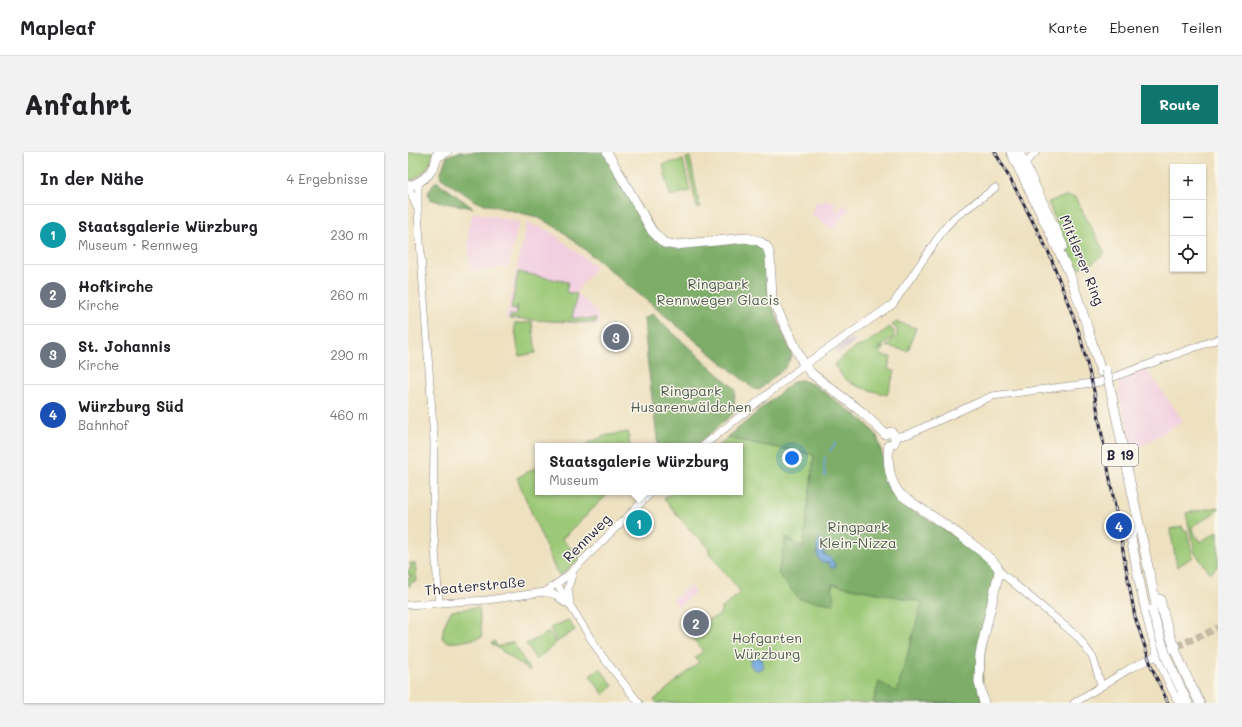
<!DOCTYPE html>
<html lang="de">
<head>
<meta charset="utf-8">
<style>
	:root { --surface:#fff; --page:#f2f2f2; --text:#202124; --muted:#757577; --line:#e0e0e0; --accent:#0f766e }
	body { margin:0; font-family:Mali,sans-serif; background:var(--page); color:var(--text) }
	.controls { position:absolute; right:12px; top:12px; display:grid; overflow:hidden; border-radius:0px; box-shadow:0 1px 3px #0004 }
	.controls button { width:36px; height:36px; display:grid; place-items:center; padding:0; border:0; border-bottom:1px solid var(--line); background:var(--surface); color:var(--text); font:20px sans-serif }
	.you { position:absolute; left:384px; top:306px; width:14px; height:14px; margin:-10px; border:3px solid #fff; border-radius:50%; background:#1a73e8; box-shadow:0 0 0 6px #1a73e833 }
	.badge { display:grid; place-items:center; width:26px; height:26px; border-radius:50%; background:var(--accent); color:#fff; font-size:13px; font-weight:700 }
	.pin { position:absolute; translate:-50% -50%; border:2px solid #fff; box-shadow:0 1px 4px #0006 }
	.popup { position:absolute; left:127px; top:291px; width:208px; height:52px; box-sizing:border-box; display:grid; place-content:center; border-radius:0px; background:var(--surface); filter:drop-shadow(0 1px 3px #0005); font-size:13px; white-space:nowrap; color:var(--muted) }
	.popup b { font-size:15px; color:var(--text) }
	.popup::after { content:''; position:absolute; left:50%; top:100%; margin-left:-8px; border:8px solid transparent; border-top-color:var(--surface) }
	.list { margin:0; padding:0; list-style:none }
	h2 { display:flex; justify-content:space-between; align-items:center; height:52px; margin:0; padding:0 16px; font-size:17px }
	h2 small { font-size:13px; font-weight:400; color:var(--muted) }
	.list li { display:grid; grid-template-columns:26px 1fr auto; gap:12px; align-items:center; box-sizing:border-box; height:60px; padding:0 16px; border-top:1px solid var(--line) }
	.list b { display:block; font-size:15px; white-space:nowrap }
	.list p { margin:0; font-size:13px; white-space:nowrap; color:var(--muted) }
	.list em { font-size:13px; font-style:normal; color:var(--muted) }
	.icon { flex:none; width:22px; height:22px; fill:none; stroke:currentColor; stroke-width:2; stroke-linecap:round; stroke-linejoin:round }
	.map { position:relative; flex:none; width:810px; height:551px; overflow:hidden; border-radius:0px }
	header { display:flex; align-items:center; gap:24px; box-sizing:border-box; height:56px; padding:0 20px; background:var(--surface); border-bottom:1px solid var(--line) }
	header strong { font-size:19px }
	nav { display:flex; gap:22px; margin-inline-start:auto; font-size:14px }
	.intro { display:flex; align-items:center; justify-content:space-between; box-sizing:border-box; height:96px; padding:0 24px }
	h1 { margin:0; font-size:28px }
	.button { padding:10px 18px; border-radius:0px; background:var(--accent); color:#fff; font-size:14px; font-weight:700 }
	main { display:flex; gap:24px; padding:0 24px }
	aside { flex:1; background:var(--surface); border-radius:0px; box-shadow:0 1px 3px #0004 }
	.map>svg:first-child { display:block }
</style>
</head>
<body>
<header>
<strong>Mapleaf</strong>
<nav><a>Karte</a><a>Ebenen</a><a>Teilen</a></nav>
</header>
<div class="intro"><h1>Anfahrt</h1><a class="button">Route</a></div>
<main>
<aside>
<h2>In der Nähe<small>4 Ergebnisse</small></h2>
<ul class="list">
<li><span class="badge" style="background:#0f9aa8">1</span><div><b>Staatsgalerie Würzburg</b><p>Museum · Rennweg</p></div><em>230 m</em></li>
<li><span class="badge" style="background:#6b7280">2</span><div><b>Hofkirche</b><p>Kirche</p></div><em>260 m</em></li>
<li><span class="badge" style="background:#6b7280">3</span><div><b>St. Johannis</b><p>Kirche</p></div><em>290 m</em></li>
<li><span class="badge" style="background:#1a4fb4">4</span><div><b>Würzburg Süd</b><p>Bahnhof</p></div><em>460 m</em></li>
</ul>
</aside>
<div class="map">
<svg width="810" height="551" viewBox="0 0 810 551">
	<rect width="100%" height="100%" fill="#fbf7ec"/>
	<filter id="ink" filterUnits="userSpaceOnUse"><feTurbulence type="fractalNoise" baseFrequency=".025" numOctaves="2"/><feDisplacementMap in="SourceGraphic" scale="8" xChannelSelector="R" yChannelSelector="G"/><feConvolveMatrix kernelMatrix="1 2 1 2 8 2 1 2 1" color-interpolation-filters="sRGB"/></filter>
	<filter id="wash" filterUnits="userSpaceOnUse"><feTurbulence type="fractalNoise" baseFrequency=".012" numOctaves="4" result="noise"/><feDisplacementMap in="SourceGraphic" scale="16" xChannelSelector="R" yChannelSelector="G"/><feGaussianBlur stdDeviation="0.9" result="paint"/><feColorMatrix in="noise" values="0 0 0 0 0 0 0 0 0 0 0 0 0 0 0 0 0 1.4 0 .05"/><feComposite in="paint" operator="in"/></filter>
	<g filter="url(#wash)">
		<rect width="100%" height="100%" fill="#eee1c0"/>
		<g fill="#f2cfe0">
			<polygon points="417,47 429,52 426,57 430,59 436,52 442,57 425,77 403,62 409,49 415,51"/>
			<polygon points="65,60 111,70 100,115 62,119 60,78"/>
			<polygon points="119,71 140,78 188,115 168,140 189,160 191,173 98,167"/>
			<polygon points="737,215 775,269 727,298 718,272 711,244 711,225"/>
			<polygon points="282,434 287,441 271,455 265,447"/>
		</g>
		<polygon fill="#cfbdcf" points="444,185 447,190 430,202 427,198"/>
		<g fill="#9cc977" stroke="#5f7659">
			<path d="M 0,0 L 25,0 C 23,15 14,25 0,29 Z"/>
			<polygon points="282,5 292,55 289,56 278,6"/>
			<polygon points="275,8 282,39 262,44 255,12"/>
			<polygon points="658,44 667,45 697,101 682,113 667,117 640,50"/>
			<polygon points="110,120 160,130 158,140 169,142 164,166 188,167 187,171 102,167 102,163 108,164 110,153 108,158 103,157"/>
			<polygon points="124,170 128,201 111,204 106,172"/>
			<polygon points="489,170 508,176 500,199 478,194 489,183 489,177 484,173"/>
			<path d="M 482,175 L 486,179 L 485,185 L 468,199 L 475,195 L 476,197 L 474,198 L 472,203 L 483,205 L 480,217 L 487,219 L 479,243 C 463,238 436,234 430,217 L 426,214 L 428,210 L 450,194 L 454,194 Z"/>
			<path d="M 394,228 L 406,233 L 457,270 C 472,286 474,303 478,323 C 479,328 479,335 481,338 C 489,354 552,387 570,398 L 577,472 L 573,551 L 249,551 L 246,548 L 291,510 L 287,506 L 295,499 L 282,483 L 301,467 L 311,464 L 314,456 L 333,440 L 301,401 L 301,397 L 292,386 L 288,385 L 256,347 L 264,340 L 332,340 L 332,294 L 310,294 L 386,229 Z"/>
			<polygon points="220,280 222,294 174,294 196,284"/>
			<polygon points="130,314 130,340 202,340 154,387 172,406 152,424 147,417 109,326"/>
			<polygon points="810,355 810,358 783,376 792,390 810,379 810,414 802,421 787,401 778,361"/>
			<polygon points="774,374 776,379 779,378 785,405 769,415 762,377"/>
			<polygon points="2,411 7,411 9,429 4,430 1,435 0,426 3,425 3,423 0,423 0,418 3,417"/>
			<path d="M 71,455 L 74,485 C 64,487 41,495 34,486 L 36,474 L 43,459 Z"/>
			<polygon points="160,468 167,478 149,490 142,476"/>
			<polygon points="141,480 148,491 128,508 118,492"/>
			<polygon points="87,489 89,495 105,490 122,519 83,491"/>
			<polygon points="192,516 205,534 196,543 182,524"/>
		</g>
		<g fill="#7dad68" stroke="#506852">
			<polygon points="51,0 196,0 256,91 336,88 358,96 361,146 384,203 377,216 351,238 346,237 153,78 129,65 69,50 33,26 32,23 39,4"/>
			<polygon points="27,30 30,30 65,56 31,50 22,47 20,41"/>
			<polygon points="244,162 327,237 326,261 287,294 250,294 239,205 236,166"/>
			<polygon points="394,228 406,233 457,270 469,284 473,298 481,338 501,356 570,398 589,415 577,472 573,551 465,551 471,530 489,540 514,450 424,432 426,452 391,447 370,421 378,385 395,396 406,303 319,286 386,229"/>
		</g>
		<g fill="#6ea6dd" stroke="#48648c">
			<path d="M 411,386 L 417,392 L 415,402 L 422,405 L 428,415 L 423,416 L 421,411 L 413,410 C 407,401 409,395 411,386 Z"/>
			<polygon points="348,505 354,507 355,511 354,516 350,518 345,517 342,512 343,508"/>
		</g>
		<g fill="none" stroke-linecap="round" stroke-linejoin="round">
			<g stroke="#6ea6dd" stroke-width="1.5">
				<polyline points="422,299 428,290"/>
				<polyline points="417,305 416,314 417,324"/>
			</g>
		</g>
	</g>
	<g filter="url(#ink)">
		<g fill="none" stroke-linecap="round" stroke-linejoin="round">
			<polyline stroke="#c5bba5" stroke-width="7" stroke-dasharray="7 3.5" stroke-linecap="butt" points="769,494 810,476"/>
			<g stroke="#88827e" stroke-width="8">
				<g id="minor">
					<polyline points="614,14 628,0"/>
					<polyline points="12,29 10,35 10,61 26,289 25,371 31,451"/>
					<polyline points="0,36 2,38 8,54"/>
					<polyline points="488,285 501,282 584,244 692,230 810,187"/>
					<polyline points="295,294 396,213 485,152 536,77 546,66 587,36"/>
					<polyline points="591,419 670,485 685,506 693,533"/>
					<polyline points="149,432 191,500 231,551"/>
					<polyline points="137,440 148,443 157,451"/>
					<polyline points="162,451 160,436 165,420"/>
					<polyline points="0,453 79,448 137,440 158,425 244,340"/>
					<polyline points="666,551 721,517 769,494"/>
				</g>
			</g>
			<g stroke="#88827e" stroke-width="10">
				<g id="major">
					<polyline points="199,0 244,79 256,91 267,93 338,86 351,89 359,95 362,104 364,147 396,213 404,222 454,260 477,282"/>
					<polyline points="603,0 661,120 679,174 693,220"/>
					<polyline points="611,0 655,94"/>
					<polyline points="29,5 39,0"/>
					<path d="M 0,34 C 17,30 28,17 30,0"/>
					<polyline points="702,235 749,457"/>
					<polyline points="477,282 483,280 488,285 486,291 481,293"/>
					<path d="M 481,293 C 479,310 481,331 493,343 C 510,355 584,402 590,416 C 592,420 590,425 589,428 L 572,502 L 571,530 L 576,551"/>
					<path d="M 725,369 L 723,386 C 734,443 743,500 772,551"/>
					<path d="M 752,447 C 760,484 774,518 792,551"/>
					<polyline points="774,539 780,551"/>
				</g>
			</g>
			<use href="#minor" stroke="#fff" stroke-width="7"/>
			<use href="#major" stroke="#fff" stroke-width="9"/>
			<g stroke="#22223b" stroke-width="3">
				<polyline id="rail" points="587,0 611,43 641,101 671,180 686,239 727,465 744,516 760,551"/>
			</g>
			<use href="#rail" stroke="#fbf7ec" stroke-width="1.5" stroke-dasharray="4.5" stroke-linecap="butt"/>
			<g stroke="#88827e" stroke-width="10" stroke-linecap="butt">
				<g id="major-bridge">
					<polyline points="698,218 702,235"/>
					<polyline points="744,458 759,507 774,539"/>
				</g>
			</g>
			<use href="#major-bridge" stroke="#fff" stroke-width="9"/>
		</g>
	</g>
	<g text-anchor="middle" stroke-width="3" stroke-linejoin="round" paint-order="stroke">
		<rect fill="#fbf7ec" stroke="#636270" stroke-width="1" x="694" y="292" width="36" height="22" rx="3"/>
		<g font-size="13" font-weight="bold" fill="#22223b">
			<text x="712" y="308">B 19</text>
		</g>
		<g font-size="14" fill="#22223b" stroke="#fbf7ec">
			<text transform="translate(674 108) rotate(68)" y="5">Mittlerer Ring</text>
			<text transform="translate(179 386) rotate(-45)" y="5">Rennweg</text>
			<text transform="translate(67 434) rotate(-5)" y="5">Theaterstraße</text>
		</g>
		<g font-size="14" fill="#4d5c50" stroke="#fbf7ec">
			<text x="310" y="137">Ringpark<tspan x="310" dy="16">Rennweger Glacis</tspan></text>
			<text x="283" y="244">Ringpark<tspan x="283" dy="16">Husarenwäldchen</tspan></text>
			<text x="450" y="380">Ringpark<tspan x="450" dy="16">Klein-Nizza</tspan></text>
			<text x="359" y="491">Hofgarten<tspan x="359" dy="16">Würzburg</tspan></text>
		</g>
	</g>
</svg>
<div class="controls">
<button>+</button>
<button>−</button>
<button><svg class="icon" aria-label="locate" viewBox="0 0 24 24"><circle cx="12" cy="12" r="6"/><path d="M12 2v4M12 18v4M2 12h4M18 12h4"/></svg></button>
</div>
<div class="you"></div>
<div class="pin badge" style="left:231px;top:371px;background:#0f9aa8">1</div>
<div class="popup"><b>Staatsgalerie Würzburg</b>Museum</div>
<div class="pin badge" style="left:288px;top:471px;background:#6b7280">2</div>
<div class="pin badge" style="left:208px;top:185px;background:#6b7280">3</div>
<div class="pin badge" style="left:711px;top:374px;background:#1a4fb4">4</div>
</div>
</main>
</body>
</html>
